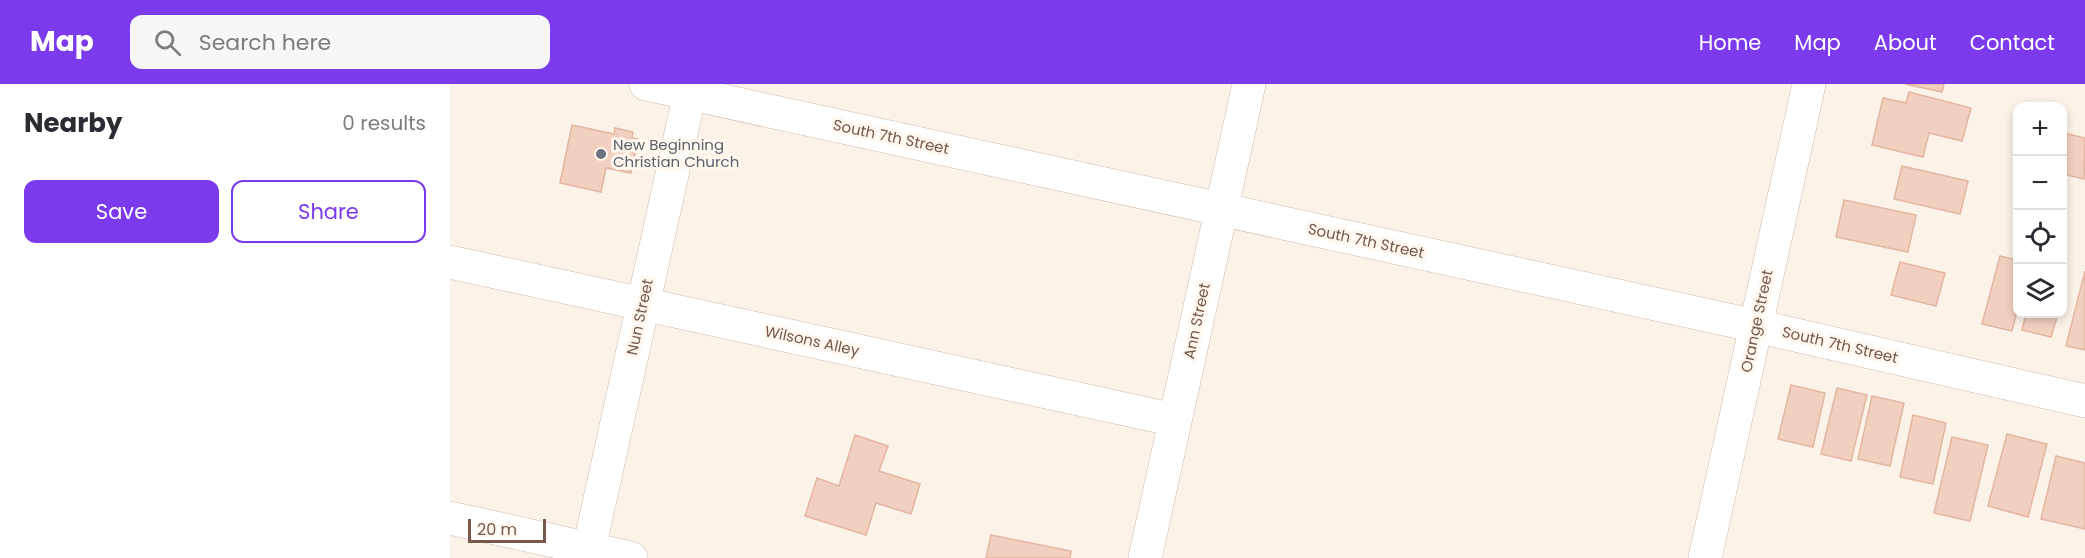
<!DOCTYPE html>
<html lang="en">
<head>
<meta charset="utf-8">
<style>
	:root { --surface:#fff; --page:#f7f7f7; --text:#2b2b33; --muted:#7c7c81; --line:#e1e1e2; --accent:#7c3aed }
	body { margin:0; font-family:Poppins,sans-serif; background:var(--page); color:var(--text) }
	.controls { position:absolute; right:18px; top:18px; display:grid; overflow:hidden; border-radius:12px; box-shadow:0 3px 9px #0003 }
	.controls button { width:54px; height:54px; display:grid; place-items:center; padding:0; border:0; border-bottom:2px solid var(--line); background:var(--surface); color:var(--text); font:30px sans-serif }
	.scale { position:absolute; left:18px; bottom:15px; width:78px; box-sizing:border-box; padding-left:6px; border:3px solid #76584b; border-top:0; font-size:16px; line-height:21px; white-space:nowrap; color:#76584b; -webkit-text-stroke:4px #fff7ee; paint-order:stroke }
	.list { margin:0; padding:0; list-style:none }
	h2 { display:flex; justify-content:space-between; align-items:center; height:78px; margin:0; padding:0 24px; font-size:26px }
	h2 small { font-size:20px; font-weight:400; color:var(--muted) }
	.actions { display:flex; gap:12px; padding:18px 24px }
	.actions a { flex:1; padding:14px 0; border:2px solid var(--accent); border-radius:12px; text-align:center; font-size:21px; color:var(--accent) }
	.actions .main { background:var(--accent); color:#fff }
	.icon { flex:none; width:33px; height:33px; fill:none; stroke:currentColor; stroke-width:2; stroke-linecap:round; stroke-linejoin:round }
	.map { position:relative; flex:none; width:1635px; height:474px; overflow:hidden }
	header { display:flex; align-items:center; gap:36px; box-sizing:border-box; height:84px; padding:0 30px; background:var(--accent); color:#fff }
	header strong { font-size:28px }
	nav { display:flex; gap:33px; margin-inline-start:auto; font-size:21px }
	.search { width:420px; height:54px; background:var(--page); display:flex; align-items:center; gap:15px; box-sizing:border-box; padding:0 21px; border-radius:12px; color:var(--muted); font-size:22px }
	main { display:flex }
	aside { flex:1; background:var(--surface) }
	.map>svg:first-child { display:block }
</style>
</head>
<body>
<header>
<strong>Map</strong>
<div class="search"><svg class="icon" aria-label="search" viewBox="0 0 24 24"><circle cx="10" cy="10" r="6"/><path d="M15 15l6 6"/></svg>Search here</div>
<nav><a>Home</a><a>Map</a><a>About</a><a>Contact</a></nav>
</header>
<main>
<aside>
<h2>Nearby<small>0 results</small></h2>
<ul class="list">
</ul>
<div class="actions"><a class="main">Save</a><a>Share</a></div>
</aside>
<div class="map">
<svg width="1635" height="474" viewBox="0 0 1635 474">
	<rect width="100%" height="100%" fill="#fcf3e8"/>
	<g fill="#f2d0bf" stroke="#e4b6a0" stroke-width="1.5">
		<polygon points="1455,0 1494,0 1492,8"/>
		<polygon points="1459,8 1521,24 1512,57 1479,49 1473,73 1422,61 1433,14 1456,19"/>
		<polygon points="122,41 164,50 165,44 183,48 182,54 188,55 181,89 156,84 151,108 110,99"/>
		<polygon points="1614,49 1635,54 1634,95 1612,90"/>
		<polygon points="1452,82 1518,97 1510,130 1444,115"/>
		<polygon points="1394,116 1466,131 1458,168 1386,153"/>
		<polygon points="1550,172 1568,176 1568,223 1562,247 1532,240"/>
		<polygon points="1450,178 1495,189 1486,222 1441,211"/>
		<polygon points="1635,187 1635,266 1616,262"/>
		<polygon points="1576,230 1608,230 1601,253 1572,246"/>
		<polygon points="1341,301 1375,309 1363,363 1328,355"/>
		<polygon points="1387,304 1417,311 1401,377 1371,370"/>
		<polygon points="1422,312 1454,319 1440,382 1408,375"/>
		<polygon points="1463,331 1496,339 1483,400 1450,393"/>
		<polygon points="1557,350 1597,360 1578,433 1538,422"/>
		<polygon points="405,351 438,362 429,387 470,400 461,430 426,419 416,451 355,432 367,394 389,402"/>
		<polygon points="1502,353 1538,361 1520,437 1484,429"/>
		<polygon points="1606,372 1635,379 1635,445 1591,435"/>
		<polygon points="541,451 621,467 620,474 536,474"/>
	</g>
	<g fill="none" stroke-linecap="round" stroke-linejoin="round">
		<g stroke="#d0bcb0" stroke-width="34">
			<g id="minor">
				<polyline points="196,0 1306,242 1635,317"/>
				<polyline points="0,178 725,336"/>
				<polyline points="0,434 181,474"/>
				<polyline points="139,465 242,0"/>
				<polyline points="695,474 799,0"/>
				<polyline points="1255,474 1359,0"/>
			</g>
		</g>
		<use href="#minor" stroke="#fff" stroke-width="33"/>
	</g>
	<circle fill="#6b7280" stroke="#fff7ee" stroke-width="2" cx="151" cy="70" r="6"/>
	<g text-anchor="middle" stroke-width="6" stroke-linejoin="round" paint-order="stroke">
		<g font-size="15" fill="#76584b" stroke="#fff7ee">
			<text transform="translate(441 53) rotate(12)" y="5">South 7th Street</text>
			<text transform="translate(916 157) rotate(12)" y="5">South 7th Street</text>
			<text transform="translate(190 233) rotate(-78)" y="5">Nun Street</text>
			<text transform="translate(747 237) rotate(-78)" y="5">Ann Street</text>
			<text transform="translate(1307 237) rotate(-78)" y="5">Orange Street</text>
			<text transform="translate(362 257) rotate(12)" y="5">Wilsons Alley</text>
			<text transform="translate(1390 261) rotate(13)" y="5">South 7th Street</text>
		</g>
		<g font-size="15" fill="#5b616d" stroke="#fff7ee" text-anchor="start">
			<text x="163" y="66">New Beginning<tspan x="163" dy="17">Christian Church</tspan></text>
		</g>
	</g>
</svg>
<div class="controls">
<button>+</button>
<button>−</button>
<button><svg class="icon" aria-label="locate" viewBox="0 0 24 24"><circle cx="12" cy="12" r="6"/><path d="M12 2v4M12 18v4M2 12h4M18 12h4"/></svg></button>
<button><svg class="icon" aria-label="layers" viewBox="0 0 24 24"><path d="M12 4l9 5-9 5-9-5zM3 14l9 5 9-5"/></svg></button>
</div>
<div class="scale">20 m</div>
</div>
</main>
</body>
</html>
